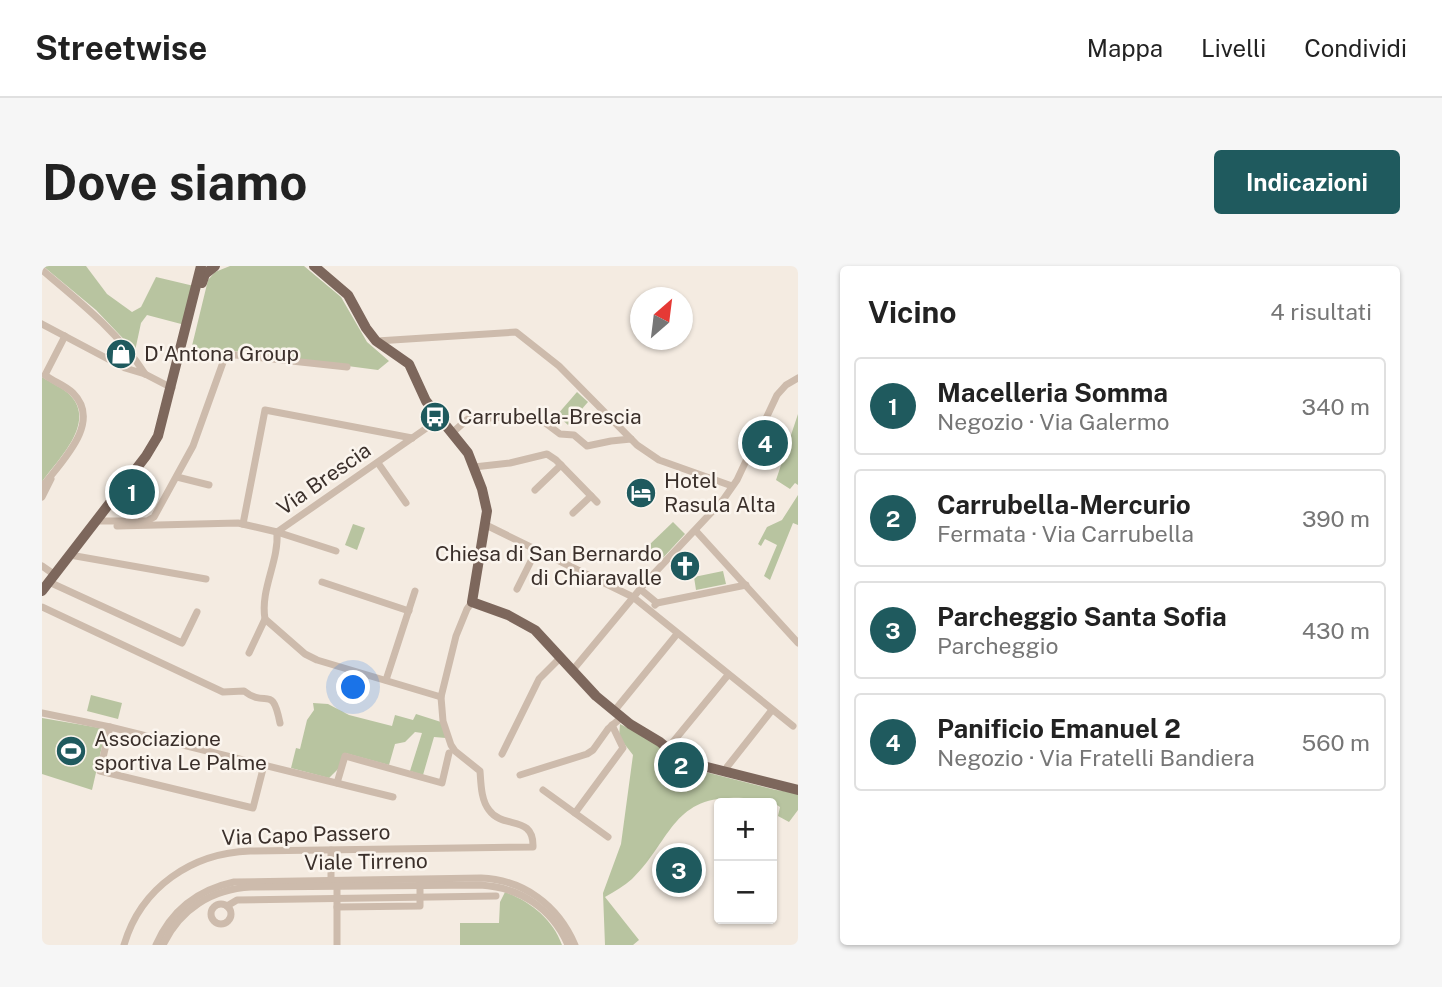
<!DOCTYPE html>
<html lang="it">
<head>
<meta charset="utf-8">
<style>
	:root { --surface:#fff; --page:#f6f6f6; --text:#222; --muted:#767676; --line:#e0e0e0; --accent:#1f5a5e }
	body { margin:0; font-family:"Public Sans",sans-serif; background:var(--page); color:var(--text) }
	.controls { position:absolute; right:21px; bottom:21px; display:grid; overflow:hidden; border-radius:7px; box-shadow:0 2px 5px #0004 }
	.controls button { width:63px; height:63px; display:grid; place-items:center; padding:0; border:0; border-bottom:2px solid var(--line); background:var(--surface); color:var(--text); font:35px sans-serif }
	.compass { position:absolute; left:588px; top:21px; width:63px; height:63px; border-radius:50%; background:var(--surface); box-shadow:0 2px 5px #0004; rotate:28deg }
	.you { position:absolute; left:312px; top:422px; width:24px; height:24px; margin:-18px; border:5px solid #fff; border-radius:50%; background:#1a73e8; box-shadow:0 0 0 10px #1a73e833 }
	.badge { display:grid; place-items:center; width:46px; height:46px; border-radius:50%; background:var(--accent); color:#fff; font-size:23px; font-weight:700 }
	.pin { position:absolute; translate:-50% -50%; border:4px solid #fff; box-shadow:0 2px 7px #0006 }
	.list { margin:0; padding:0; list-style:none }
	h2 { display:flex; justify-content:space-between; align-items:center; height:91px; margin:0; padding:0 28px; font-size:30px }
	h2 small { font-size:23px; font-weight:400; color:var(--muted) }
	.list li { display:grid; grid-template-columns:46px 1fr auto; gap:21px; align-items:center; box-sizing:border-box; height:98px; margin:0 14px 14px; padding:0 14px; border:2px solid var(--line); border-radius:7px }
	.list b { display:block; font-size:26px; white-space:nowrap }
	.list p { margin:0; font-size:23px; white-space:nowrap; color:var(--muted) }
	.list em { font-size:23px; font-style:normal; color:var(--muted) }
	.map { position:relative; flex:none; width:756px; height:679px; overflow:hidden; border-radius:7px }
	header { display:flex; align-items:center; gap:42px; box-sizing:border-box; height:98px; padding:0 35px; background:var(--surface); border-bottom:2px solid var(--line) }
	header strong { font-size:33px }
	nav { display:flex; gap:38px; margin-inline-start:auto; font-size:24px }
	.intro { display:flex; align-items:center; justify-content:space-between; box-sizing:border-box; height:168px; padding:0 42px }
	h1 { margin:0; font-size:49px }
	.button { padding:18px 32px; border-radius:7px; background:var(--accent); color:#fff; font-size:24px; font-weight:700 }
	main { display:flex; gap:42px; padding:0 42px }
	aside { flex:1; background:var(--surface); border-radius:7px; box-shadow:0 2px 5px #0004 }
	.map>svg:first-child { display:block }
</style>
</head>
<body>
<header>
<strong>Streetwise</strong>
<nav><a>Mappa</a><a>Livelli</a><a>Condividi</a></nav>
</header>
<div class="intro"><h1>Dove siamo</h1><a class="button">Indicazioni</a></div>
<main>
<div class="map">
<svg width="756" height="679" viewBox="0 0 756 679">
	<rect width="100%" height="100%" fill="#f4ebe1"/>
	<g fill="#b8c4a0">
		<polygon points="1,0 44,0 65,28 90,46 99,41 114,11 152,20 143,59 105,49 99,57 93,85 54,44"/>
		<polygon points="188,0 262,0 299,31 325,76 347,95 336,104 183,84 180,90 148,88 166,14 173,6"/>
		<path d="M 0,111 C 9,117 21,122 28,129 C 55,157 16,193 0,216 Z"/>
		<polygon points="535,126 546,136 526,159 515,149"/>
		<polygon points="756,148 756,219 753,217 748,223 734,214"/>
		<polygon points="756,229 756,259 751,257 728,314 722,310 735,279 723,273 719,280 716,278 725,261 740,254"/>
		<polygon points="631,256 643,268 619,294 605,281"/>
		<polygon points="311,258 323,262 315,284 303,279"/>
		<polygon points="681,305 684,318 654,324 652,311"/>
		<polygon points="49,429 80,437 76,453 45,445"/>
		<polygon points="271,437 286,438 307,449 350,460 353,449 371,454 374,448 399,456 404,472 392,471 381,509 368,505 380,467 373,466 363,476 353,478 347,499 303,487 297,502 287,512 249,502 254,482 258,483 265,454 272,444"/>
		<polygon points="0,452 64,463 50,524 0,508"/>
		<path d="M 578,458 L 612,475 L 644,503 L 663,506 L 734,524 L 756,527 L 756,544 L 747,556 L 736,550 L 738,541 C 729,534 713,532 702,532 C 630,527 630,574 590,613 C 582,620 573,625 563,631 L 597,674 L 591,679 L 563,679 L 561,627 L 579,578 L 591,489 L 577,471 Z"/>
		<circle cx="633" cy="588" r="8"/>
		<path d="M 463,626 C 488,635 511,653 520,679 L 418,679 L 418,657 L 457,657 L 458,636 Z"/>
	</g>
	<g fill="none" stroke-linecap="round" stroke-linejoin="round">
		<g stroke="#cdbbac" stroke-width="7">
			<path d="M 0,4 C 38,36 76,66 103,108"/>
			<polyline points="0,58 83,102 103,108 130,122"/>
			<polyline points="335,75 474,66 517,100 595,179 617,194 690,220"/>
			<polyline points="411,166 426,153 487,150 498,153 518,168 532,169 545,180 569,175 589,173"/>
			<polyline points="336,197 364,237"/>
			<polyline points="432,201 468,197 505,188 514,194 555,236"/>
			<polyline points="135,211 167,219"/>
			<path d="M 0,221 C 18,197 61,157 31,127 C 23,119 12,116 3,109 L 23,70"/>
			<polyline points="493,224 519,199"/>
			<polyline points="0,231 9,213"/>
			<polyline points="531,247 549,230"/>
			<polyline points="53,255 105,255 112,251 151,180 184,88 305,101"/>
			<polyline points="201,258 223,144 370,172"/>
			<polyline points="444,259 591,331 751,460"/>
			<polyline points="75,260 196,257 235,266 294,285"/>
			<polyline points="654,265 756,377"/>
			<path d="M 235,266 C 237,296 218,323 223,353 L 263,388 L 275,394 L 399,431"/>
			<polyline points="235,266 399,152"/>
			<polyline points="28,289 164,313"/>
			<polyline points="0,300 13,309"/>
			<polyline points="7,316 140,377 155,346"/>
			<polyline points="280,316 367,345"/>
			<polyline points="475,323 495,283"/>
			<polyline points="598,323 615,337 613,339"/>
			<polyline points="615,337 704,319"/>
			<path d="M 0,341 L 181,426 L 202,425 C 225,443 230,417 238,457"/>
			<polyline points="207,387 223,353"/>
			<polyline points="530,405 604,316 681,234 695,214 735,129 744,119 756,112"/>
			<polyline points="344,414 373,325"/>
			<polyline points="573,444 635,368"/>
			<polyline points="0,447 68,461 351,531"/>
			<polyline points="68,461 58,505 211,542 222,499"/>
			<polyline points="626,482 686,409"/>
			<polyline points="460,488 497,413 519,391"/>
			<polyline points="684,507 685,501 730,444"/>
			<polyline points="478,509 545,488 551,484 566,463 580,451"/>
			<polyline points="295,517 303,490 400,517 407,487"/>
			<polyline points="501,524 566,571"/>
			<polyline points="533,547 581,482 570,459"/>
			<polyline points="289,584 289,614"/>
			<polyline points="295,617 295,679"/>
			<circle cx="179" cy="648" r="10"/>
			<polyline points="185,640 195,634 454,630"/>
			<polyline points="295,641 378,640 378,615"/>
			<path d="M 82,679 C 99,621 150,587 208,585 L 491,581 C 492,548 461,564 447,544 C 439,534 439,518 438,505 L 413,485 L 409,479 L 401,455 L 399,431 L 414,370 L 425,343 L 430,336"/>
			<path d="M 114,679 C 129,645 155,624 192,616 L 439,612 C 482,614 516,639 533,679"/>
			<path d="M 121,679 C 138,643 170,623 209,621 L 438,619 C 477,621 510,642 526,679"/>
		</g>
		<g stroke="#7d675c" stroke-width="10">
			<polyline points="272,0 306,29 324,62 334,75 367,98 384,135 426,187 440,223 445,245 430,336 466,349 493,364 554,430 588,458 618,476 641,495 756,524"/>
			<polyline points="160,17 163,8 173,0"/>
			<polyline points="0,325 104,190 116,170 159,0"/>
		</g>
	</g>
	<defs>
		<g id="shop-disc" transform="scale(1.575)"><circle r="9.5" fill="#1f5a5e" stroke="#fbf5ee"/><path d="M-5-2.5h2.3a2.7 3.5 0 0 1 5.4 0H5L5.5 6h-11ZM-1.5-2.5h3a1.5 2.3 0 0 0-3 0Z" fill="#fff"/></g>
		<g id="bus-disc" transform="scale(1.575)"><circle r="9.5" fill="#1f5a5e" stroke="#fbf5ee"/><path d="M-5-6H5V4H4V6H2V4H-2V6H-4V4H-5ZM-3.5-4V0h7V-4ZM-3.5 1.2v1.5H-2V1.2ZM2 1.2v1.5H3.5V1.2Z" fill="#fff"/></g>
		<g id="hotel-disc" transform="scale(1.575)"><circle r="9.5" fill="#1f5a5e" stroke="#fbf5ee"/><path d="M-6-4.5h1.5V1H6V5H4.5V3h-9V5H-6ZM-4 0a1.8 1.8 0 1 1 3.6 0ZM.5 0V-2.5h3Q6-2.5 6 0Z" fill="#fff"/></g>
		<g id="church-disc" transform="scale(1.575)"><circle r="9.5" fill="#1f5a5e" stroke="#fbf5ee"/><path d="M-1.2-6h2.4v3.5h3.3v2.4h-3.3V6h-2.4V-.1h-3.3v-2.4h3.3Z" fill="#fff"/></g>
		<g id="stadium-disc" transform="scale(1.575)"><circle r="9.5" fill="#1f5a5e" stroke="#fbf5ee"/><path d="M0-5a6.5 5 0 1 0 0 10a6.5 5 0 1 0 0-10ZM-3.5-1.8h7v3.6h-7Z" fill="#fff"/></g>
	</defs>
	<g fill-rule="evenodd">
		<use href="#shop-disc" x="79" y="88"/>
		<use href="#bus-disc" x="393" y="151"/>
		<use href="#hotel-disc" x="599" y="227"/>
		<use href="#church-disc" x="643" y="300"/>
		<use href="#stadium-disc" x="29" y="485"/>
	</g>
	<g text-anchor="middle" stroke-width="5" stroke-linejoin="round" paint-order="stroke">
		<g font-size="21" fill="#3b302b" stroke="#fbf5ee" text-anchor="start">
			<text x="102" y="95">D'Antona Group</text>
			<text x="416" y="158">Carrubella-Brescia</text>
			<text x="622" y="222">Hotel<tspan x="622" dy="24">Rasula Alta</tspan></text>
			<text x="620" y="295" text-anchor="end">Chiesa di San Bernardo<tspan x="620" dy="24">di Chiaravalle</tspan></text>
			<text x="52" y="480">Associazione<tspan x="52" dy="24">sportiva Le Palme</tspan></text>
		</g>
		<g font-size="21" fill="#3b302b" stroke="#fbf5ee">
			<text transform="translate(282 213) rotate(-35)" y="7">Via Brescia</text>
			<text transform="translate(264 569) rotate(-2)" y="7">Via Capo Passero</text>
			<text transform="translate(324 596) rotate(-1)" y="7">Viale Tirreno</text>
		</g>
	</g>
</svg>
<div class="controls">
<button>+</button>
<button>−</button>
</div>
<svg class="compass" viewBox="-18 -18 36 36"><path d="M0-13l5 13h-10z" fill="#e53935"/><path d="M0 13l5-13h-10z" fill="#767676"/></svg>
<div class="you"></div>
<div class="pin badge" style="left:90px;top:226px">1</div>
<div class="pin badge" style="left:639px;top:499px">2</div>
<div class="pin badge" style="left:637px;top:604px">3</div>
<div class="pin badge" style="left:723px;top:177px">4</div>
</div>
<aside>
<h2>Vicino<small>4 risultati</small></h2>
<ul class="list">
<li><span class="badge">1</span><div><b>Macelleria Somma</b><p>Negozio · Via Galermo</p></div><em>340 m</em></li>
<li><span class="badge">2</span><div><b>Carrubella-Mercurio</b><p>Fermata · Via Carrubella</p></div><em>390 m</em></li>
<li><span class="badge">3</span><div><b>Parcheggio Santa Sofia</b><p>Parcheggio</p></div><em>430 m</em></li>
<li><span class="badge">4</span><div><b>Panificio Emanuel 2</b><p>Negozio · Via Fratelli Bandiera</p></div><em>560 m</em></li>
</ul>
</aside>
</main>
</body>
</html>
